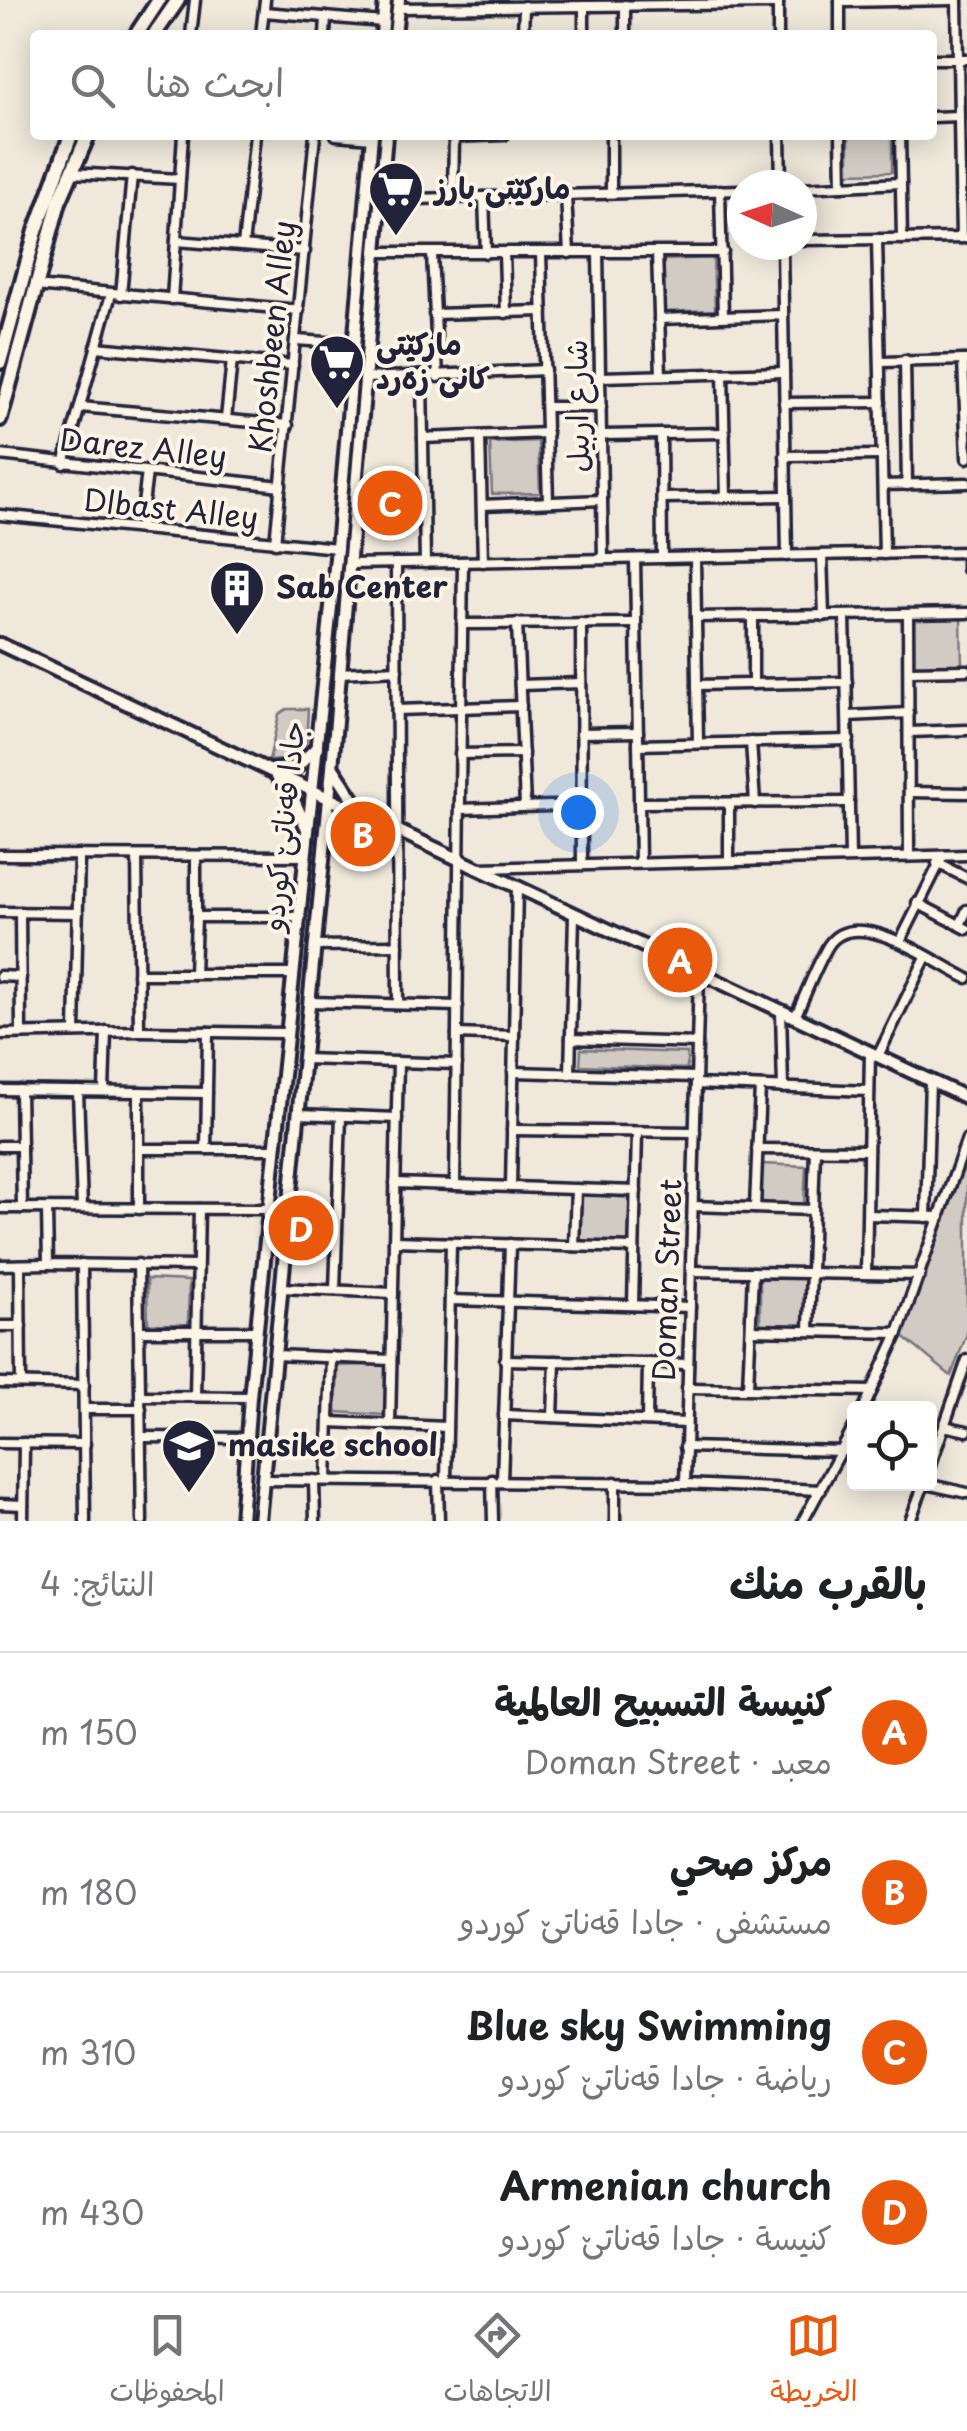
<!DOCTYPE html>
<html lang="ar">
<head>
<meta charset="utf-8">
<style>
	:root { --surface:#fff; --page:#f6f6f6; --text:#202124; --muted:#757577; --line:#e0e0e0; --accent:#ea580c }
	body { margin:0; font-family:"Playpen Sans","Playpen Sans Arabic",sans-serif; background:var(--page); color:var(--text); direction:rtl }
	.controls { position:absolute; right:30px; bottom:30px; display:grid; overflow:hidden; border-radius:10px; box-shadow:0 5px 25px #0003 }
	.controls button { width:90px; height:90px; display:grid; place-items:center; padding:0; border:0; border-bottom:2px solid var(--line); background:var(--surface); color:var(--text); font:50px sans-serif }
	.compass { position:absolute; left:727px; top:170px; width:90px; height:90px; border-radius:50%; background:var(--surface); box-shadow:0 5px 25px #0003; rotate:273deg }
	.you { position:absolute; left:578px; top:812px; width:35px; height:35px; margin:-25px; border:8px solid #fff; border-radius:50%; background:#1a73e8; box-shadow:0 0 0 15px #1a73e833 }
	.badge { display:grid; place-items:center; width:65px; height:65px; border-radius:50%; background:var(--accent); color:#fff; font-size:32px; font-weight:700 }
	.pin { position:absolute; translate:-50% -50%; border:5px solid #fff; box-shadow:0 2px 10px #0006 }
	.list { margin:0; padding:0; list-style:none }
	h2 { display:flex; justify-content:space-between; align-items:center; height:130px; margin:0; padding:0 40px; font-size:42px }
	h2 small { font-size:32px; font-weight:400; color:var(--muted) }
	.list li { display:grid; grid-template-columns:65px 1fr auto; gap:30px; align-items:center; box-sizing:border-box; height:160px; padding:0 40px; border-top:2px solid var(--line) }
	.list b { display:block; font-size:38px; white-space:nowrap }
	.list p { margin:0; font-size:32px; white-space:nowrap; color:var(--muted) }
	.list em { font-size:32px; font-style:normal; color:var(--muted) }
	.icon { flex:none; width:55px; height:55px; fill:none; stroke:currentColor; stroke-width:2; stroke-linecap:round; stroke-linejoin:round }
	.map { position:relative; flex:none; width:967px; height:1521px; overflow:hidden; direction:ltr }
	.search { position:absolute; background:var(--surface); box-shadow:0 5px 25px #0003; left:30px; right:30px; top:30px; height:110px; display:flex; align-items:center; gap:25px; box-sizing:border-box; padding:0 35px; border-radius:10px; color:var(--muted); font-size:38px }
	.sheet { height:770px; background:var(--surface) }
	nav { display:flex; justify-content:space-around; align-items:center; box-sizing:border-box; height:140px; border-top:2px solid var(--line); background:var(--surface); font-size:28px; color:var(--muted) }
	nav a { display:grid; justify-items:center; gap:5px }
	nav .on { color:var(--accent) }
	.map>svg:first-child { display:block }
</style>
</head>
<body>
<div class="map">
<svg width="967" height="1521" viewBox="0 0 967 1521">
	<rect width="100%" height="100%" fill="#efe8db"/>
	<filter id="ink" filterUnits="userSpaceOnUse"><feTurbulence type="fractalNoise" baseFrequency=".01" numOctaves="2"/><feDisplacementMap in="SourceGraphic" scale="20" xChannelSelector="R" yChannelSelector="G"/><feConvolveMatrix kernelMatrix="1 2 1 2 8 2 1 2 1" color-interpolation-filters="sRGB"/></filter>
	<g filter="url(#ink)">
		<g fill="#d1cbc3" stroke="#7a767f" stroke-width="2.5">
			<polygon points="849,135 892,135 892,172 849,173"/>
			<polygon points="713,258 715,310 665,312 663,260"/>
			<polygon points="538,441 540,493 492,494 490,443"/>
			<polygon points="961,615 962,666 913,667 912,616"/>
			<polygon points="287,709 308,709 306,745 295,759 269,761 279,714"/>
			<polygon points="581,1049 687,1053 687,1069 580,1065"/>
			<polygon points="967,1157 967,1334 951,1376 901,1335"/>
			<polygon points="762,1164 806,1166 804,1205 761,1205"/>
			<polygon points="579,1194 630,1198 629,1245 578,1243"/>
			<polygon points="805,1278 804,1326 760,1326 760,1279"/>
			<polygon points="147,1279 189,1281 188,1325 148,1325"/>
			<polygon points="388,1364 386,1415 336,1412 338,1366"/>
		</g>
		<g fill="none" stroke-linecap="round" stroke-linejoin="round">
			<g stroke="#22223b" stroke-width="15">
				<g id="minor">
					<polyline points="778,0 778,35"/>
					<polyline points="957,0 961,238"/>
					<polyline points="840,2 952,0"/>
					<polyline points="625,5 625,35"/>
					<polyline points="584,6 584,35"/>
					<polyline points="398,8 778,4"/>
					<polyline points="264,12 383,22"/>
					<polyline points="191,35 195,0"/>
					<polyline points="261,35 265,0"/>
					<polyline points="325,35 326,17"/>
					<polyline points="523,35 524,6"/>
					<polyline points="840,35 840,0"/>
					<polyline points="932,59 967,59"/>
					<polyline points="932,117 959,116"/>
					<polyline points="336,135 372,138"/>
					<polyline points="611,135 611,193"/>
					<polyline points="780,135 781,185"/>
					<polyline points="841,135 842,186"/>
					<polyline points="900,135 902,239"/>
					<polyline points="454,137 504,135"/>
					<polyline points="71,173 180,179"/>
					<polyline points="802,188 901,183"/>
					<polyline points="720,190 723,316"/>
					<polyline points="566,195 569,253"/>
					<polyline points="484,197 486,253"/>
					<polyline points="453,198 454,135"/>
					<polyline points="381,200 742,190"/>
					<polyline points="877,239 884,554"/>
					<polyline points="802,240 967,238"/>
					<polyline points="176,241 305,251"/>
					<polyline points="782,245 787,556"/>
					<polyline points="243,246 255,135"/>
					<polyline points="376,252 723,252"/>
					<polyline points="598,252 603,559"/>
					<polyline points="504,253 506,313"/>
					<polyline points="541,253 548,502"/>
					<polyline points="657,253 661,375"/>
					<polyline points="432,254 438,377"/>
					<polyline points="35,286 299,310"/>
					<polyline points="121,295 132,175"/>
					<polyline points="172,299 183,135"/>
					<polyline points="434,314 543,311"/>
					<polyline points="659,319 783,315"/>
					<polyline points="296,340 355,344"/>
					<polyline points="96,347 293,365"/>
					<polyline points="905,360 907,485"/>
					<polyline points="963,360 967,458"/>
					<polyline points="880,362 967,360"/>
					<polyline points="723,374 726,497"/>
					<polyline points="601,377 784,372"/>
					<polyline points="366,378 545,370"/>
					<polyline points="422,378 425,563"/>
					<polyline points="784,403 881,402"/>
					<polyline points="80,407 288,425"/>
					<polyline points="546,407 601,407"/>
					<polyline points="226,419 232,360"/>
					<polyline points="661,434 662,558"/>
					<polyline points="602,435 725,433"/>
					<polyline points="480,436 483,562"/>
					<polyline points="423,438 547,433"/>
					<polyline points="0,455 281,486"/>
					<polyline points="785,456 882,455"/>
					<polyline points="64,464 111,294"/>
					<polyline points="883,485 967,483"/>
					<polyline points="662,498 786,496"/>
					<polyline points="482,505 602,500"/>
					<polyline points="0,515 337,548"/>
					<polyline points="140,529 147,472"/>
					<polyline points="275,543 315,135"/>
					<polyline points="967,552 967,569"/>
					<polyline points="822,555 824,616"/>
					<polyline points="695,558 698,743"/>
					<polyline points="635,559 640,861"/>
					<polyline points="396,563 398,1004"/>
					<polyline points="350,564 967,552"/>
					<polyline points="908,614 909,856"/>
					<polyline points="845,615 850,857"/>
					<polyline points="696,617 967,613"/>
					<polyline points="517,623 525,806"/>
					<polyline points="581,623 582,862"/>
					<polyline points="462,624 636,623"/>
					<polyline points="909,671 967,670"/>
					<polyline points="340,673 397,670"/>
					<polyline points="753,684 753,617"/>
					<polyline points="520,685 581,683"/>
					<polyline points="697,685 847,682"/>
					<polyline points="397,710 521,706"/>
					<polyline points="848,716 909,713"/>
					<polyline points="909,732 967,730"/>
					<polyline points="581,733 638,732"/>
					<polyline points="751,742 755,803"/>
					<polyline points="638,745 849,740"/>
					<polyline points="460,754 523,753"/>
					<polyline points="910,792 967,793"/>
					<polyline points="639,803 849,802"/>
					<polyline points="729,804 729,860"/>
					<polyline points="460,809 582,805"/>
					<polyline points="0,855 306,856"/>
					<polyline points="196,856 196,917 301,917"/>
					<polyline points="937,863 967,878"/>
					<polyline points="479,868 967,855"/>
					<polyline points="917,903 967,929"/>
					<polyline points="0,912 78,913"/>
					<polyline points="20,912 21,1030"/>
					<polyline points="960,925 967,910"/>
					<polyline points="901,940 943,856"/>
					<polyline points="315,946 398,945"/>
					<polyline points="138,974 293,974"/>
					<polyline points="194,974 196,917"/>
					<polyline points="0,976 21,977"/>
					<polyline points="310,1002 458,1006"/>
					<polyline points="781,1011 783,1088"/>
					<path d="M 795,1017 C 806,994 815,968 828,946 C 855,903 935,963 967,978"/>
					<polyline points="139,1031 287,1033"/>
					<polyline points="75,1032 79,855"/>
					<polyline points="0,1034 139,1031 137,856"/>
					<polyline points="457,1034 514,1036"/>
					<polyline points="571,1039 697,1043"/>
					<polyline points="878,1056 925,959"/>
					<polyline points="304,1059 457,1064"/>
					<polyline points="513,1072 696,1077"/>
					<polyline points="570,1074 574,915"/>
					<polyline points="696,1084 869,1091"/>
					<polyline points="0,1090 207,1093"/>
					<polyline points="20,1090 22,1208"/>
					<polyline points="78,1091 82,1208"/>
					<polyline points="104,1091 106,1031"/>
					<polyline points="139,1092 139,1209"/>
					<polyline points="299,1114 397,1118"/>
					<polyline points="512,1130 695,1132"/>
					<polyline points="0,1146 21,1146"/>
					<polyline points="139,1149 275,1149"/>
					<polyline points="206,1149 208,1032"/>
					<polyline points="757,1149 868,1150"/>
					<polyline points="395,1183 636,1191"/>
					<polyline points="455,1185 463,562"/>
					<polyline points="511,1187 517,887"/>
					<polyline points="693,1206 813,1210"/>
					<polyline points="0,1208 269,1209"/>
					<polyline points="755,1208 760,1087"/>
					<polyline points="47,1209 48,1264 195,1266"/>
					<polyline points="868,1215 940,1217"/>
					<polyline points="926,1217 930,1080"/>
					<polyline points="394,1241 634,1248"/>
					<polyline points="574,1246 576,1189"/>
					<polyline points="82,1264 85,1521"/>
					<polyline points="138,1264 142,1521"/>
					<polyline points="0,1265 48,1264"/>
					<polyline points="20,1265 21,1383"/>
					<polyline points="692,1271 920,1275"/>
					<polyline points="866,1274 870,1052"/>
					<polyline points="281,1288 393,1293"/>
					<polyline points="335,1290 341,1116"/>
					<polyline points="450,1300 690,1307"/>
					<polyline points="633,1305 637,1132"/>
					<polyline points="0,1326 21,1326"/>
					<polyline points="751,1330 898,1333"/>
					<polyline points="809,1330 815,1150"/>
					<polyline points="140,1331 257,1331"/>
					<polyline points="275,1355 391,1360"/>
					<polyline points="505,1360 688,1364"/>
					<polyline points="0,1383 84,1385"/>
					<polyline points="748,1387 753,1272"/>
					<polyline points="687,1388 872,1391"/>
					<polyline points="141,1396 250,1397"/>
					<polyline points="195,1396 199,1209"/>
					<polyline points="864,1408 898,1333 967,1139"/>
					<polyline points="84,1409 141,1409"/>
					<polyline points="504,1415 686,1423"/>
					<polyline points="553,1417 555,1361"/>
					<polyline points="647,1421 648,1363"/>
					<polyline points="330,1422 447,1427"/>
					<polyline points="390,1425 398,1062"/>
					<polyline points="944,1426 967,1431"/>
					<polyline points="142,1437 246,1438"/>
					<polyline points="0,1443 85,1444"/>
					<polyline points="685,1447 843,1451"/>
					<polyline points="930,1467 967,1360"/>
					<polyline points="263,1480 685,1484 821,1490"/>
					<polyline points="314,1480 315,1521"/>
					<polyline points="327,1480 331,1357"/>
					<polyline points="438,1480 439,1521"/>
					<polyline points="446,1480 451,1243"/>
					<polyline points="492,1480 493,1521"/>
					<polyline points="502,1481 510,1244"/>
					<polyline points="615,1482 615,1521"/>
					<polyline points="685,1484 699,973"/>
					<polyline points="926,1484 967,1493"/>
					<polyline points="0,1504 23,1505"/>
					<polyline points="23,1521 24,1443"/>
					<polyline points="803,1521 854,1427"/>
					<polyline points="910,1521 924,1484"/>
				</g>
			</g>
			<g stroke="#22223b" stroke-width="18">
				<g id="tertiary">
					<polyline points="382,35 385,0"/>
					<polyline points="395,35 399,0"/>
					<polyline points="0,644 967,1098"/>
					<polyline points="333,768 362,812"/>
					<polyline points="273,770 297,767 317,747"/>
					<polyline points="276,775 294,800 307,829"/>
					<polyline points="327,833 347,818 365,817"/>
					<polyline points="241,1521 250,1397 337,548 372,135"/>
					<polyline points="259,1521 332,768 386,135"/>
				</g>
			</g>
			<g stroke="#22223b" stroke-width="20">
				<g id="primary">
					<polyline points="136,35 159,0"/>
					<polyline points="154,35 178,0"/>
					<polyline points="0,362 36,231 71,135"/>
					<polyline points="0,419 59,202 88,135"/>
				</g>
			</g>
			<use href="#minor" stroke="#fcf5e5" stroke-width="8"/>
			<use href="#tertiary" stroke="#fcf5e5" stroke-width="10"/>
			<use href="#primary" stroke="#fcf5e5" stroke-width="12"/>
		</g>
	</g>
	<defs>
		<g id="supermarket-pin" transform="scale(2.875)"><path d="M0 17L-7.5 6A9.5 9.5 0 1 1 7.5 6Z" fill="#22223b" stroke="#fcf5e5"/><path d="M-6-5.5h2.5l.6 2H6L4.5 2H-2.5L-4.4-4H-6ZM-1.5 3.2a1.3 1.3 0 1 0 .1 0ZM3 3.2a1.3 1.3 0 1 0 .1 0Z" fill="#fff"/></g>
		<g id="building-pin" transform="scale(2.875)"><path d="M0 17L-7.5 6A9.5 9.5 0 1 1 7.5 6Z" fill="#22223b" stroke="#fcf5e5"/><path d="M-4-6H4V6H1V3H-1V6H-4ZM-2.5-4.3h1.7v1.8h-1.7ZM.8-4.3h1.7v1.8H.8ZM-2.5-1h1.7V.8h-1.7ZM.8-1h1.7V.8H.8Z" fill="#fff"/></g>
		<g id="school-pin" transform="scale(2.875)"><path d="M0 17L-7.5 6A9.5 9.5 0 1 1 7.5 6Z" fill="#22223b" stroke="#fcf5e5"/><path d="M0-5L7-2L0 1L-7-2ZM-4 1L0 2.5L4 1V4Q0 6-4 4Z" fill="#fff"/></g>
	</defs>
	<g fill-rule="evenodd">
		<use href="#supermarket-pin" x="396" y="189"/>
		<use href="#supermarket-pin" x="337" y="362"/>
		<use href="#building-pin" x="237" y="588"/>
		<use href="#school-pin" x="189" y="1446"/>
	</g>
	<g text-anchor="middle" stroke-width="8" stroke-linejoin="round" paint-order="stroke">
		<g font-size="30" font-weight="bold" fill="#22223b" stroke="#fcf5e5" text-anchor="start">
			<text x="435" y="199">مارکێتی بارز</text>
			<text x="376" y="355">مارکێتی<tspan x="376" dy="34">کانی زەرد</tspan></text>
			<text x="276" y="598">Sab Center</text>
			<text x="228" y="1456">masike school</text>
		</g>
		<g font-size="30" fill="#22223b" stroke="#fcf5e5">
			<text transform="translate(273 337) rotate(-84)" y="10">Khoshbeen Alley</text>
			<text transform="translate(578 406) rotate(-91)" y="10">شارع اربيل</text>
			<text transform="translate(143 449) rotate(6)" y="10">Darez Alley</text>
			<text transform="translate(171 510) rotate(6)" y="10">Dlbast Alley</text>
			<text transform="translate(284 826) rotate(-84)" y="10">جادا قەناتێ کوردو</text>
			<text transform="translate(668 1280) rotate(-88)" y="10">Doman Street</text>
		</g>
	</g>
</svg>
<div class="controls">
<button><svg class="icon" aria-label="locate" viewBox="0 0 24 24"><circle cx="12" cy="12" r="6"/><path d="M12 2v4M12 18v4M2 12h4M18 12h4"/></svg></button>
</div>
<svg class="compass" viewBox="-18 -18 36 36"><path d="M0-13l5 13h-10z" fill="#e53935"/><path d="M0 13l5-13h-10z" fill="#757577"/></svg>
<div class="you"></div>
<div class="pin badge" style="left:680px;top:960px">A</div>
<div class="pin badge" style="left:363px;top:834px">B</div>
<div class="pin badge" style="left:390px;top:503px">C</div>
<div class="pin badge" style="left:301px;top:1228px">D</div>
<div class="search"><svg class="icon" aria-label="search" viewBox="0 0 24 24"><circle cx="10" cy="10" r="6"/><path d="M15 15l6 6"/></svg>ابحث هنا</div>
</div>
<section class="sheet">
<h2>بالقرب منك<small>النتائج: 4</small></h2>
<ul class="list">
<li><span class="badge">A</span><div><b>كنيسة التسبيح العالمية</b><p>معبد · Doman Street</p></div><em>150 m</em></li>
<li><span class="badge">B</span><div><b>مركز صحي</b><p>مستشفى · جادا قەناتێ کوردو</p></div><em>180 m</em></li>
<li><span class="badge">C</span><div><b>Blue sky Swimming</b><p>رياضة · جادا قەناتێ کوردو</p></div><em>310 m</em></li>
<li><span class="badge">D</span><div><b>Armenian church</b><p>كنيسة · جادا قەناتێ کوردو</p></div><em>430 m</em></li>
</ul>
</section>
<nav>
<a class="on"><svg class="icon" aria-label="map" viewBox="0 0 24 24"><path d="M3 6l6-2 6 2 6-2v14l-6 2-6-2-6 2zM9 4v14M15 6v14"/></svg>الخريطة</a>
<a><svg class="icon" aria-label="directions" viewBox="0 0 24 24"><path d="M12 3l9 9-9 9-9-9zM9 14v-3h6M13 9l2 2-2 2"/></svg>الاتجاهات</a>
<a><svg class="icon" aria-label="saved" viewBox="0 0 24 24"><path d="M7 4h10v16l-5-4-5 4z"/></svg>المحفوظات</a>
</nav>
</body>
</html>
